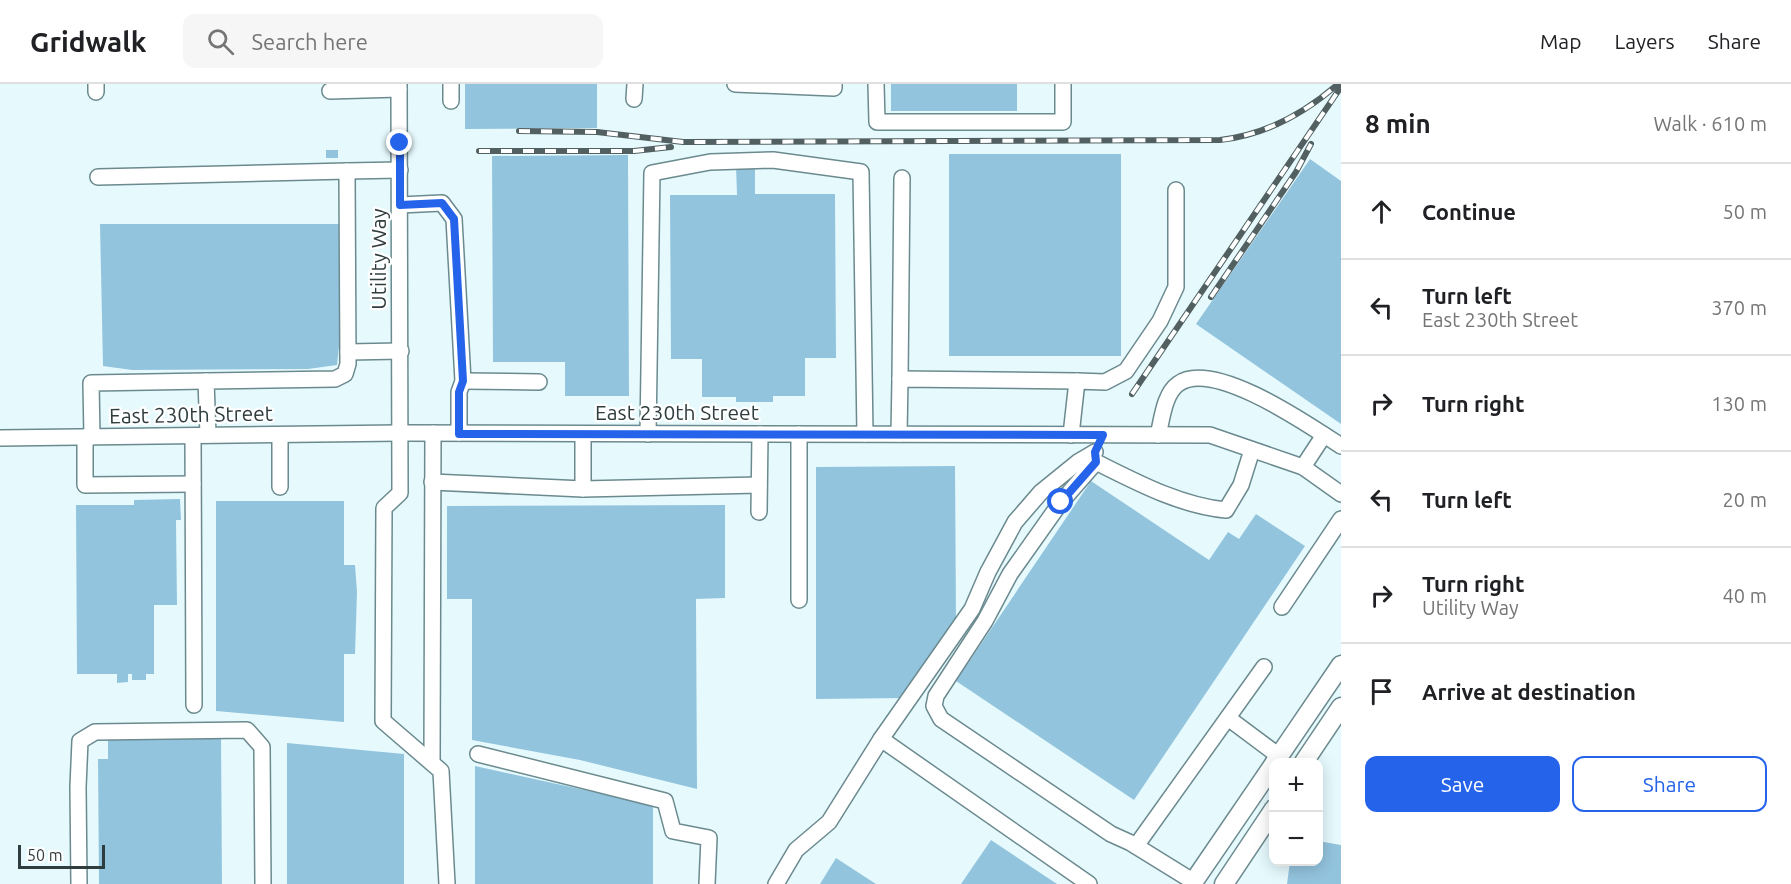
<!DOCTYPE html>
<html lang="en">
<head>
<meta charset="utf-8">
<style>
	:root { --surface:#fff; --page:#f6f6f6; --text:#202124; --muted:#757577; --line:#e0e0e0; --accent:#2563eb }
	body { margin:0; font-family:Ubuntu,sans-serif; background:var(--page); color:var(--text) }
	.controls { position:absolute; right:18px; bottom:18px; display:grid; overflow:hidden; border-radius:12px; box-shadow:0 3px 15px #0003 }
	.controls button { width:54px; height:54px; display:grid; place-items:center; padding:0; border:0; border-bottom:2px solid var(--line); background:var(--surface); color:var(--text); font:30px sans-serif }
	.scale { position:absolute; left:18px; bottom:15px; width:87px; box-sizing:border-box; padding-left:6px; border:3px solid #303d3f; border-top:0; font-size:16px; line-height:21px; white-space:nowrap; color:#303d3f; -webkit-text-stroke:4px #fff; paint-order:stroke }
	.stop { position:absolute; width:18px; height:18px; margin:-14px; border:4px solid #2563eb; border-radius:50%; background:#fff }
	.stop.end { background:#2563eb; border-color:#fff; box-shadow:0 2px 6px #0008 }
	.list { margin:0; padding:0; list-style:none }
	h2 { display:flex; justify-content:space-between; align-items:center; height:78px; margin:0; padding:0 24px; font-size:26px }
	h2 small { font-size:20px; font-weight:400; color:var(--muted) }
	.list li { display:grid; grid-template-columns:39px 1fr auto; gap:18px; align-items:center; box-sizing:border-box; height:96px; padding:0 24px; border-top:2px solid var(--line) }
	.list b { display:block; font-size:22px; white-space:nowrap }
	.list p { margin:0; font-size:20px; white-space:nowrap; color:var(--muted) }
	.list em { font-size:20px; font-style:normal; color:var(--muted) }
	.actions { display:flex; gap:12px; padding:18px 24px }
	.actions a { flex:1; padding:14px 0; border:2px solid var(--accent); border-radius:12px; text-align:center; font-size:21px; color:var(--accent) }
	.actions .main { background:var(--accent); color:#fff }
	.icon { flex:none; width:33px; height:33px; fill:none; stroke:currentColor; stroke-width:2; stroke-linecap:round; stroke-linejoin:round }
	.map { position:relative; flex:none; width:1341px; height:800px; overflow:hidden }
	header { display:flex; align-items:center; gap:36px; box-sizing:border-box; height:84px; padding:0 30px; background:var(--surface); border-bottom:2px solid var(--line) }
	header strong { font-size:28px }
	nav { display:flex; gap:33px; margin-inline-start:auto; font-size:21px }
	.search { width:420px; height:54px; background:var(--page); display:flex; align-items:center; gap:15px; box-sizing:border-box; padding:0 21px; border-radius:12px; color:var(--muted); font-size:22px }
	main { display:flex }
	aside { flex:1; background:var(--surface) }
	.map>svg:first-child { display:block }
</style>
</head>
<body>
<header>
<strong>Gridwalk</strong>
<div class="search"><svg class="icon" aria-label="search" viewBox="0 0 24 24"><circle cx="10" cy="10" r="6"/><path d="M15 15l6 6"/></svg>Search here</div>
<nav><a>Map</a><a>Layers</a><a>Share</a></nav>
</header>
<main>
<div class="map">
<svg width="1341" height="800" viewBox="0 0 1341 800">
	<rect width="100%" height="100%" fill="#e6fafd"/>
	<g fill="#93c4de">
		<polygon points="465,0 597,0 597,44 465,45"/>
		<rect x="891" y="0" width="126" height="27"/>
		<rect x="326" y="66" width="12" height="8"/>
		<rect x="949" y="70" width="172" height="202"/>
		<polygon points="628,71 629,312 565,312 565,278 493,278 492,72"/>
		<polygon points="1310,75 1341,97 1341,340 1196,240"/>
		<polygon points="736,82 755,82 755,110 835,110 836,274 805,274 805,312 773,312 773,318 736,318 736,313 702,313 702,275 671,275 670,111 737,111"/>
		<polygon points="100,140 340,140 340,252 337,281 308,285 132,286 103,282"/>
		<polygon points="955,382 956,537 905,614 816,615 816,383"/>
		<polygon points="1091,397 1209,476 1228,448 1239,455 1256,430 1305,462 1134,716 956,597"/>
		<polygon points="180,415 181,436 176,436 177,521 154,521 154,590 146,590 146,596 132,596 132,590 128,590 128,598 117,599 117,590 77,590 76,421 134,421 134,416"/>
		<polygon points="216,417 344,417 344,481 355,481 357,508 355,570 344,570 344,638 216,627"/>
		<polygon points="725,421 725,514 696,515 697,705 580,676 472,656 472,515 447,515 447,422"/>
		<polygon points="108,649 221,651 222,800 99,800 98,675 108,675"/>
		<polygon points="287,659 404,670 404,800 287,800"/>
		<polygon points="475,682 653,721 653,800 475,800"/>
		<polygon points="991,756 1057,800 961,800"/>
		<polygon points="1318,757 1341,761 1341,800 1287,800 1290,778 1318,778"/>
		<polygon points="836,774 876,800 820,800"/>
	</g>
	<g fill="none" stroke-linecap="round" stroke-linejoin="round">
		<g stroke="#6b8a8f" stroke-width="18">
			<g id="minor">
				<polyline points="96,0 96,8"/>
				<polyline points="399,0 400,409 384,424 383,637 441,687 447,800"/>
				<polyline points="735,0 834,4 834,0"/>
				<polyline points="876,0 877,38 1063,38 1063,0"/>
				<polyline points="330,7 399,5"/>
				<polyline points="634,15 635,0"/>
				<polyline points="451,17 451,0"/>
				<polyline points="347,87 400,86"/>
				<polyline points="98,93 347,87 348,280 345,290 335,295 206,297 208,351"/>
				<polyline points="400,121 442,119 454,135 463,297 459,308 459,349"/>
				<polyline points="348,268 401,267"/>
				<polyline points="900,295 902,94"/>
				<polyline points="463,297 539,298"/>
				<polyline points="648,350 652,89 710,78 773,76 861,88 865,350"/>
				<polyline points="899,350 900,295 1077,297"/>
				<polyline points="280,351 280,403"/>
				<polyline points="1071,351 1077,297 1105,298 1126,287 1160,237 1176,203 1176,106"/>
				<path d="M 1158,351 C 1162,336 1164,310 1178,300 C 1213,274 1310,342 1341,362"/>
				<polyline points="193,352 194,621"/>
				<polyline points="85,353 85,401 193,400"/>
				<polyline points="92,353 91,299 206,297"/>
				<polyline points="0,354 401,349 1210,351 1303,383 1341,410"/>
				<polyline points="1303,383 1324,351"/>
				<polyline points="432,398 583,405 583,350"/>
				<polyline points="583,405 759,401"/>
				<polyline points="759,428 760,350"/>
				<polyline points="799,516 799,350"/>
				<polyline points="1282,523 1341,435"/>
				<polyline points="1228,634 1279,672"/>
				<polyline points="881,655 1089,800"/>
				<polyline points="478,670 665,717 673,747 709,754 707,800"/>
				<polyline points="432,679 433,349"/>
				<polyline points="1136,762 1264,583"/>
				<path d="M 1194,798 L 1131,759 L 1111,750 L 941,635 L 934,622 L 936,612 L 985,537 L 1010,490 L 1061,418 L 1096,378 C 1136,398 1181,422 1226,426 L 1241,401 L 1252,366"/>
				<polyline points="79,800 78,703 80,657 95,648 247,646 262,663 263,800"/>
				<polyline points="776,800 796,766 829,738 881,655 972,525 988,488 1015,438 1041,408 1078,378 1095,368"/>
			</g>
		</g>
		<g stroke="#6b8a8f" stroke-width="21">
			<g id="major">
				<polyline points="1275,678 1341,581"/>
				<polyline points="1304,678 1341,623"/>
				<polyline points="1192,800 1274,680"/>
				<polyline points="1224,800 1274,725"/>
			</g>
		</g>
		<use href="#minor" stroke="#fff" stroke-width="15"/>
		<use href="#major" stroke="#fff" stroke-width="18"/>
		<g stroke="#526062" stroke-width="6">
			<g id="rail">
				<path d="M 519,47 L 597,48 L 683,58 L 1220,56 C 1265,51 1305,29 1338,0"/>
				<polyline points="479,67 634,67 671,63"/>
				<polyline points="1211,213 1296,88 1311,60"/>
				<polyline points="1132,310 1341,3"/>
			</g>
		</g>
		<use href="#rail" stroke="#fff" stroke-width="4" stroke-dasharray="11" stroke-linecap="butt"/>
	</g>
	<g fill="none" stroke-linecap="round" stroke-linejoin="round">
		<polyline stroke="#2563eb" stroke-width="8" points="400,59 400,121 442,119 454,135 463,297 459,308 459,350 1103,351 1095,368 1096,378 1061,418"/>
	</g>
	<g text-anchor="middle" stroke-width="4.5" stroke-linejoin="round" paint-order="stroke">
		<g font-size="21" fill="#303d3f" stroke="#fff">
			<text transform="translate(379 175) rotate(-90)" y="7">Utility Way</text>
			<text x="677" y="336">East 230th Street</text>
			<text transform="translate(191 331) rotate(-1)" y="7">East 230th Street</text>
		</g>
	</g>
</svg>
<div class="controls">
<button>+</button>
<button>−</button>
</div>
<div class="scale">50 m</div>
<div class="stop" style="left:1061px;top:418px"></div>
<div class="stop end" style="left:400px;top:59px"></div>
</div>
<aside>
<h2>8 min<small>Walk · 610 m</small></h2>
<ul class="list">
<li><svg class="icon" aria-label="ahead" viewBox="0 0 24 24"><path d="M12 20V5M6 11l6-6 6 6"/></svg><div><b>Continue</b></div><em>50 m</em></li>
<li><svg class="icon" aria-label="left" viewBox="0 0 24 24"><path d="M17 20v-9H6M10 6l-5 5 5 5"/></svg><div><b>Turn left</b><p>East 230th Street</p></div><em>370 m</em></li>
<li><svg class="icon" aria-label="right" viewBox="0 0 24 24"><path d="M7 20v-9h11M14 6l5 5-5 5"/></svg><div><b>Turn right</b></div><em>130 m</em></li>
<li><svg class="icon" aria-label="left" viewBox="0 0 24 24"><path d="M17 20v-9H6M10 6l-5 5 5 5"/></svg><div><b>Turn left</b></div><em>20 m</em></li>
<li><svg class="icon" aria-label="right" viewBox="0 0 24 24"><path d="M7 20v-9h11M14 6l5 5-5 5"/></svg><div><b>Turn right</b><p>Utility Way</p></div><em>40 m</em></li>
<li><svg class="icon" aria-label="arrive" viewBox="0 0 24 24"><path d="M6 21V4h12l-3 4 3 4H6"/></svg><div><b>Arrive at destination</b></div></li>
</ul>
<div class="actions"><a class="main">Save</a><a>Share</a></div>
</aside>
</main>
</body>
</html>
